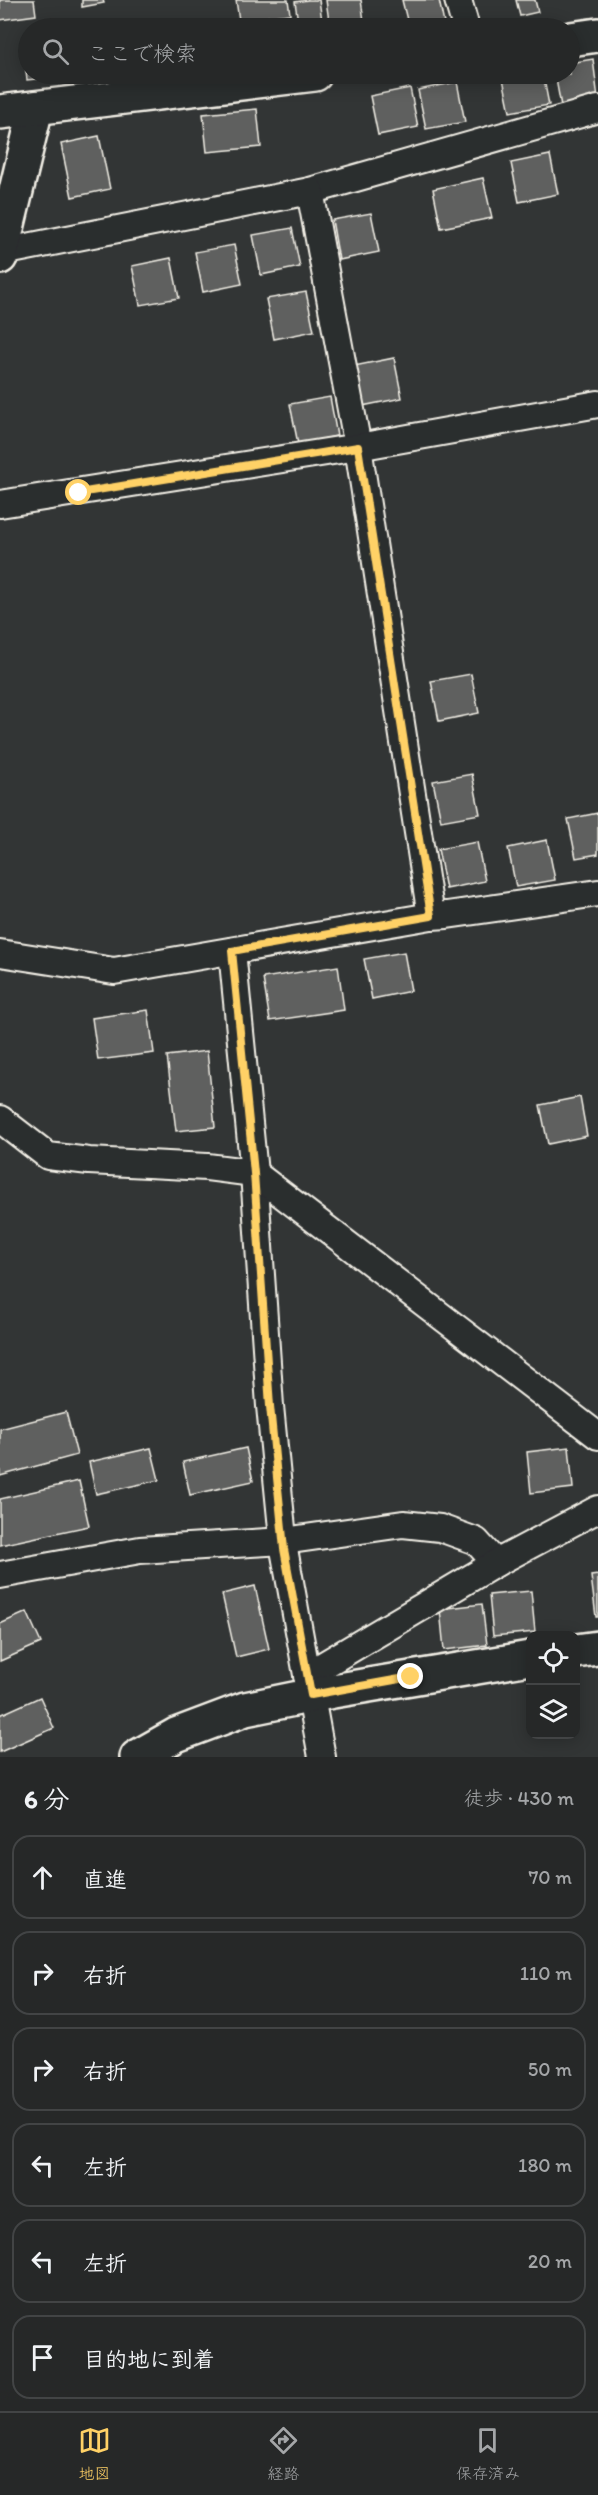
<!DOCTYPE html>
<html lang="ja">
<head>
<meta charset="utf-8">
<style>
	:root { --surface:#262828; --page:#2e3030; --text:#f1f3f6; --muted:#a4a6a8; --line:#424445; --accent:#ffd166 }
	body { margin:0; font-family:Itim,"Klee One",sans-serif; background:var(--page); color:var(--text) }
	.controls { position:absolute; right:18px; bottom:18px; display:grid; overflow:hidden; border-radius:12px; box-shadow:0 3px 15px #0003 }
	.controls button { width:54px; height:54px; display:grid; place-items:center; padding:0; border:0; border-bottom:2px solid var(--line); background:var(--surface); color:var(--text); font:30px sans-serif }
	.stop { position:absolute; width:18px; height:18px; margin:-14px; border:4px solid #ffd166; border-radius:50%; background:#fff }
	.stop.end { background:#ffd166; border-color:#fff; box-shadow:0 2px 6px #0008 }
	.list { margin:0; padding:0; list-style:none }
	h2 { display:flex; justify-content:space-between; align-items:center; height:78px; margin:0; padding:0 24px; font-size:26px }
	h2 small { font-size:20px; font-weight:400; color:var(--muted) }
	.list li { display:grid; grid-template-columns:39px 1fr auto; gap:18px; align-items:center; box-sizing:border-box; height:84px; margin:0 12px 12px; padding:0 12px; border:2px solid var(--line); border-radius:18px }
	.list b { display:block; font-size:22px; white-space:nowrap }
	.list em { font-size:20px; font-style:normal; color:var(--muted) }
	.icon { flex:none; width:33px; height:33px; fill:none; stroke:currentColor; stroke-width:2; stroke-linecap:round; stroke-linejoin:round }
	.map { position:relative; flex:none; width:598px; height:1757px; overflow:hidden }
	.search { position:absolute; background:var(--surface); box-shadow:0 3px 15px #0003; left:18px; right:18px; top:18px; height:66px; display:flex; align-items:center; gap:15px; box-sizing:border-box; padding:0 21px; border-radius:33px; color:var(--muted); font-size:22px }
	.sheet { height:654px; background:var(--surface) }
	nav { display:flex; justify-content:space-around; align-items:center; box-sizing:border-box; height:84px; border-top:2px solid var(--line); background:var(--surface); font-size:16px; color:var(--muted) }
	nav a { display:grid; justify-items:center; gap:3px }
	nav .on { color:var(--accent) }
	.map>svg:first-child { display:block }
</style>
</head>
<body>
<div class="map">
<svg width="598" height="1757" viewBox="0 0 598 1757">
	<rect width="100%" height="100%" fill="#323535"/>
	<filter id="ink" filterUnits="userSpaceOnUse"><feTurbulence type="fractalNoise" baseFrequency=".0167" numOctaves="2"/><feDisplacementMap in="SourceGraphic" scale="12" xChannelSelector="R" yChannelSelector="G"/><feConvolveMatrix kernelMatrix="1 2 1 2 8 2 1 2 1" color-interpolation-filters="sRGB"/></filter>
	<g filter="url(#ink)">
		<g fill="#5f605f" stroke="#f4f1e8" stroke-width="1.5">
			<polygon points="0,0 34,0 36,15 0,20"/>
			<polygon points="82,0 103,0 104,3 82,7"/>
			<polygon points="236,0 288,0 290,14 239,20"/>
			<polygon points="308,0 319,0 323,28 299,28 295,2"/>
			<polygon points="326,0 361,0 365,28 330,28"/>
			<polygon points="402,0 439,0 445,28 409,28"/>
			<polygon points="516,0 535,0 538,12 520,16"/>
			<polygon points="28,47 28,74 64,74 64,76 27,80 23,48"/>
			<polygon points="593,59 598,99 561,106 555,74 570,74 570,63"/>
			<polygon points="502,74 543,74 549,105 510,112"/>
			<polygon points="457,82 465,122 426,129 418,90"/>
			<polygon points="410,88 418,127 378,135 370,96"/>
			<polygon points="257,109 261,147 207,152 203,114"/>
			<polygon points="99,136 110,189 72,197 61,144"/>
			<polygon points="550,155 558,194 519,202 511,163"/>
			<polygon points="483,178 492,218 441,228 433,189"/>
			<polygon points="371,213 379,252 339,260 332,220"/>
			<polygon points="292,228 300,267 261,275 253,235"/>
			<polygon points="234,245 242,284 203,292 195,252"/>
			<polygon points="171,258 179,298 140,305 132,266"/>
			<polygon points="306,292 314,331 274,339 266,299"/>
			<polygon points="394,358 402,398 362,406 354,366"/>
			<polygon points="330,397 337,436 298,444 290,404"/>
			<polygon points="471,674 479,713 439,721 431,681"/>
			<polygon points="472,774 480,814 441,821 433,781"/>
			<polygon points="598,813 598,854 576,858 568,819"/>
			<polygon points="547,840 555,880 516,887 508,848"/>
			<polygon points="477,842 485,881 446,889 438,849"/>
			<polygon points="404,952 411,991 372,999 364,959"/>
			<polygon points="338,966 344,1010 270,1021 263,978"/>
			<polygon points="148,1010 154,1053 98,1060 92,1018"/>
			<polygon points="207,1051 215,1127 176,1131 167,1056"/>
			<polygon points="580,1097 587,1136 548,1144 540,1105"/>
			<polygon points="66,1412 77,1455 0,1476 0,1429"/>
			<polygon points="569,1447 573,1488 531,1493 527,1452"/>
			<polygon points="151,1448 159,1480 96,1494 89,1462"/>
			<polygon points="246,1448 253,1481 190,1495 183,1462"/>
			<polygon points="79,1481 89,1526 0,1545 0,1499"/>
			<polygon points="598,1575 598,1617 596,1617 591,1576"/>
			<polygon points="255,1586 269,1649 236,1657 222,1594"/>
			<polygon points="531,1591 535,1632 493,1636 489,1595"/>
			<polygon points="482,1604 487,1645 444,1650 440,1609"/>
			<polygon points="27,1612 41,1643 0,1661 0,1624"/>
			<polygon points="40,1697 54,1728 0,1752 0,1715"/>
		</g>
		<g fill="none" stroke-linecap="round" stroke-linejoin="round">
			<g stroke="#f4f1e8" stroke-width="30">
				<g id="street">
					<polyline points="458,0 466,28"/>
					<polyline points="310,191 598,109"/>
					<polyline points="2,252 310,191 358,447 431,916"/>
					<polyline points="0,504 358,447 598,404"/>
					<polyline points="232,951 254,1173 270,1406 284,1549 322,1757"/>
					<polyline points="0,953 114,971 431,916 447,915 598,893"/>
					<polyline points="0,1119 48,1156 89,1161 207,1167 254,1173 598,1436"/>
					<polyline points="0,1575 140,1550 284,1541 403,1524 440,1528 476,1541 496,1563"/>
					<polyline points="307,1675 496,1563 598,1509"/>
				</g>
			</g>
			<g stroke="#f4f1e8" stroke-width="38">
				<g id="secondary">
					<polyline points="0,257 36,108"/>
					<polyline points="576,1651 598,1648"/>
					<polyline points="137,1757 176,1735 245,1709 333,1691 530,1658"/>
				</g>
			</g>
			<g stroke="#f4f1e8" stroke-width="38">
				<g id="highway">
					<polyline points="570,39 598,35"/>
					<polyline points="0,112 315,74"/>
				</g>
			</g>
			<use href="#street" stroke="#2a2d2e" stroke-width="26"/>
			<use href="#secondary" stroke="#2a2d2e" stroke-width="33"/>
			<use href="#highway" stroke="#2a2d2e" stroke-width="33"/>
		</g>
	</g>
	<g fill="none" stroke-linecap="round" stroke-linejoin="round" filter="url(#ink)">
		<polyline stroke="#ffd166" stroke-width="8" points="79,493 358,447 431,916 232,951 254,1173 270,1406 284,1549 311,1695 411,1677"/>
	</g>
</svg>
<div class="controls">
<button><svg class="icon" aria-label="locate" viewBox="0 0 24 24"><circle cx="12" cy="12" r="6"/><path d="M12 2v4M12 18v4M2 12h4M18 12h4"/></svg></button>
<button><svg class="icon" aria-label="layers" viewBox="0 0 24 24"><path d="M12 4l9 5-9 5-9-5zM3 14l9 5 9-5"/></svg></button>
</div>
<div class="stop" style="left:79px;top:493px"></div>
<div class="stop end" style="left:411px;top:1677px"></div>
<div class="search"><svg class="icon" aria-label="search" viewBox="0 0 24 24"><circle cx="10" cy="10" r="6"/><path d="M15 15l6 6"/></svg>ここで検索</div>
</div>
<section class="sheet">
<h2>6 分<small>徒歩 · 430 m</small></h2>
<ul class="list">
<li><svg class="icon" aria-label="ahead" viewBox="0 0 24 24"><path d="M12 20V5M6 11l6-6 6 6"/></svg><div><b>直進</b></div><em>70 m</em></li>
<li><svg class="icon" aria-label="right" viewBox="0 0 24 24"><path d="M7 20v-9h11M14 6l5 5-5 5"/></svg><div><b>右折</b></div><em>110 m</em></li>
<li><svg class="icon" aria-label="right" viewBox="0 0 24 24"><path d="M7 20v-9h11M14 6l5 5-5 5"/></svg><div><b>右折</b></div><em>50 m</em></li>
<li><svg class="icon" aria-label="left" viewBox="0 0 24 24"><path d="M17 20v-9H6M10 6l-5 5 5 5"/></svg><div><b>左折</b></div><em>180 m</em></li>
<li><svg class="icon" aria-label="left" viewBox="0 0 24 24"><path d="M17 20v-9H6M10 6l-5 5 5 5"/></svg><div><b>左折</b></div><em>20 m</em></li>
<li><svg class="icon" aria-label="arrive" viewBox="0 0 24 24"><path d="M6 21V4h12l-3 4 3 4H6"/></svg><div><b>目的地に到着</b></div></li>
</ul>
</section>
<nav>
<a class="on"><svg class="icon" aria-label="map" viewBox="0 0 24 24"><path d="M3 6l6-2 6 2 6-2v14l-6 2-6-2-6 2zM9 4v14M15 6v14"/></svg>地図</a>
<a><svg class="icon" aria-label="directions" viewBox="0 0 24 24"><path d="M12 3l9 9-9 9-9-9zM9 14v-3h6M13 9l2 2-2 2"/></svg>経路</a>
<a><svg class="icon" aria-label="saved" viewBox="0 0 24 24"><path d="M7 4h10v16l-5-4-5 4z"/></svg>保存済み</a>
</nav>
</body>
</html>
